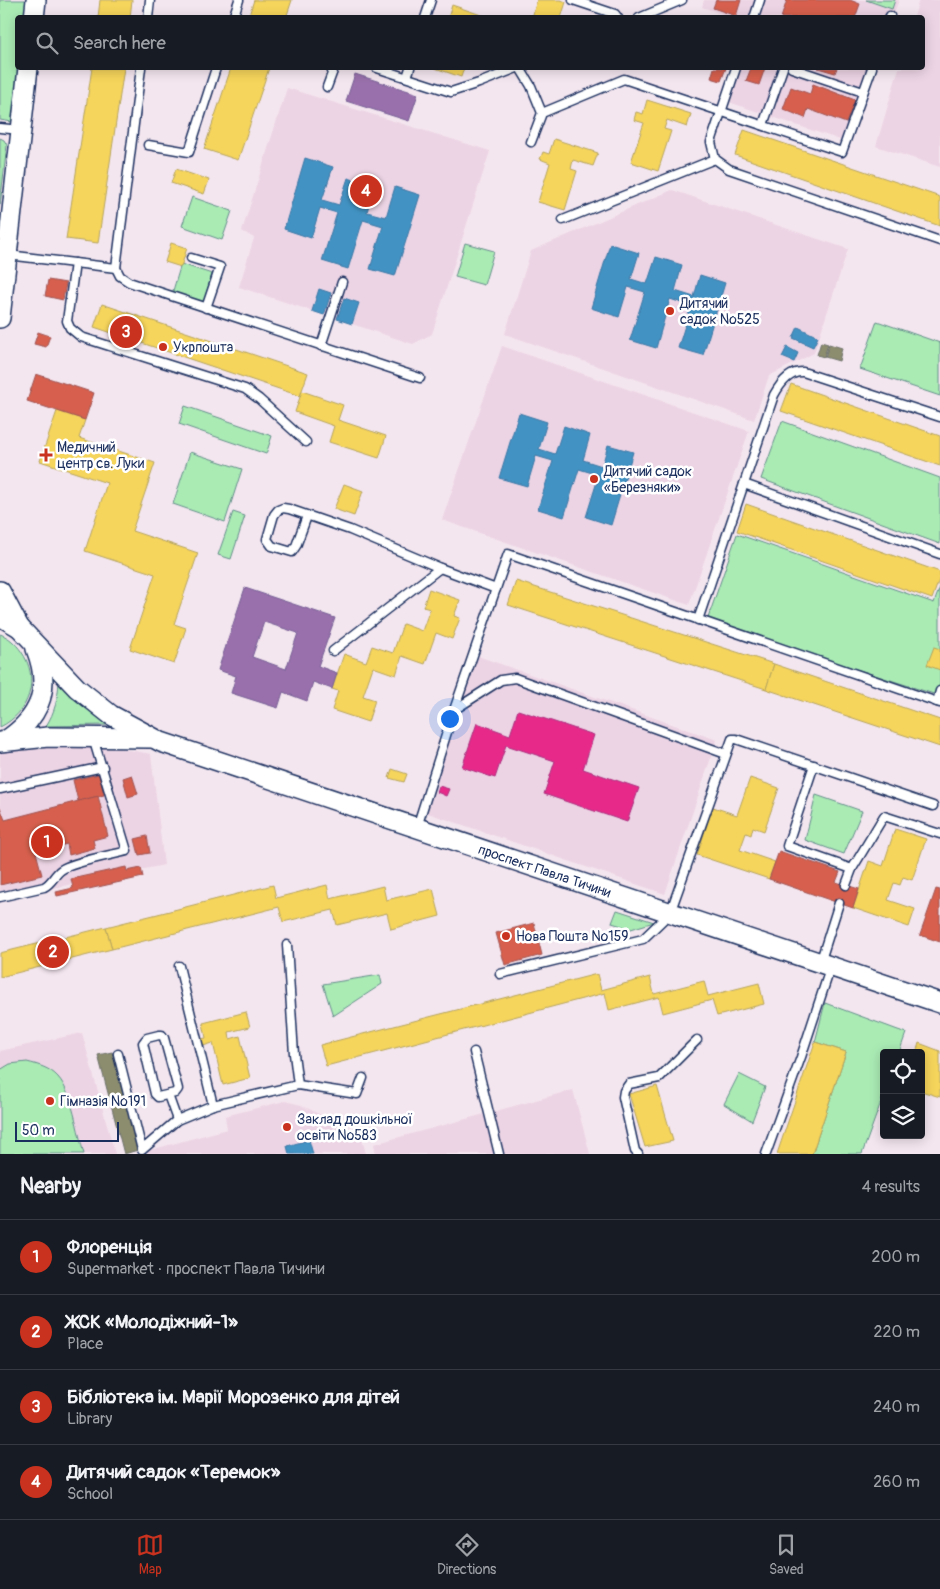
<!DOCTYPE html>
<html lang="en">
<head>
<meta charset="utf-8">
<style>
	:root { --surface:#171b24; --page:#242831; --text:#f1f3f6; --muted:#9ea1a6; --line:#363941; --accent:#c8321e }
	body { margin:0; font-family:Pangolin,sans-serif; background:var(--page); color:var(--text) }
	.controls { position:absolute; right:15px; bottom:15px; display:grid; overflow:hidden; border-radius:5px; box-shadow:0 2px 12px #0003 }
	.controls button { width:45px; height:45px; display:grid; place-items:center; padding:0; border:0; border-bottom:1px solid var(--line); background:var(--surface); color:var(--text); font:25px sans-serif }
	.scale { position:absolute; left:15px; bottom:12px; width:104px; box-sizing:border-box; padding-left:5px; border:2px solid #1b2f5e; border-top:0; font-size:14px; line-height:18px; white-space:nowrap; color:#1b2f5e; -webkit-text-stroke:4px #fff; paint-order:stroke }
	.you { position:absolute; left:449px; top:718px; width:18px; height:18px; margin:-12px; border:4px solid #fff; border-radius:50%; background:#1a73e8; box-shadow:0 0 0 8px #1a73e833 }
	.badge { display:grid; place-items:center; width:32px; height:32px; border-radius:50%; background:var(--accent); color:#fff; font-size:16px; font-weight:700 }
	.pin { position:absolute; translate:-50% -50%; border:2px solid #fff; box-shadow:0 1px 5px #0006 }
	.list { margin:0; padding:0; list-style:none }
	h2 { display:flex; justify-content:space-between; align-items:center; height:65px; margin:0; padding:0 20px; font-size:21px }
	h2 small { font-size:16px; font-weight:400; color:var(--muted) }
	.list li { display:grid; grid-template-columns:32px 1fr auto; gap:15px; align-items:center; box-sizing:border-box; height:75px; padding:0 20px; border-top:1px solid var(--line) }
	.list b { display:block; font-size:19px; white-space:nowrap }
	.list p { margin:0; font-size:16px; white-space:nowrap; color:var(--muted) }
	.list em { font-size:16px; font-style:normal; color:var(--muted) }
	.icon { flex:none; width:28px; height:28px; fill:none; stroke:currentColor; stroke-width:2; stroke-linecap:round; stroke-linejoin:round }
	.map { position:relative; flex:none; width:940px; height:1154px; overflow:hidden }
	.search { position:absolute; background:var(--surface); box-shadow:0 2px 12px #0003; left:15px; right:15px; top:15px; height:55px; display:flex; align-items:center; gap:12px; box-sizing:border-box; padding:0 18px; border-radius:5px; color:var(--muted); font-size:19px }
	.sheet { height:365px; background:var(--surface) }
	nav { display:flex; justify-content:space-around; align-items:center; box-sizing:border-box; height:70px; border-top:1px solid var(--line); background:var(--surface); font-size:14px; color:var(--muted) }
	nav a { display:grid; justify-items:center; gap:2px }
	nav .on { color:var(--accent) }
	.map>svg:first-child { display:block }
</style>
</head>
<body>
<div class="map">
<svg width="940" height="1154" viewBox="0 0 940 1154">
	<rect width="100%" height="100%" fill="#f4e6ef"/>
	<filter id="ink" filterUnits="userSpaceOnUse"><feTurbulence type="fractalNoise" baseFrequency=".02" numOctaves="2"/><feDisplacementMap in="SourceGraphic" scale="10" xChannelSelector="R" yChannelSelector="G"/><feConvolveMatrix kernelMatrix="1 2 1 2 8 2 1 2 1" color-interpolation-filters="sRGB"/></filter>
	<g filter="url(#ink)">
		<g fill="#ecd4e4">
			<polygon points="704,0 899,0 892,18 732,18 702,7"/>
			<polygon points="919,0 940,0 940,167 876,146 899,68 922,68 922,18 914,17"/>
			<polygon points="731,68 874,68 846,142 720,99"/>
			<polygon points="287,88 490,151 432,334 413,344 239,287 254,238 242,231"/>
			<polygon points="672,190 848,249 814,353 769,376 754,420 505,334 531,251"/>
			<polygon points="502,346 749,431 689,605 442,520"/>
			<polygon points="472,654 717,740 665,894 422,811"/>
			<polygon points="49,744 102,745 151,754 164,865 0,899 0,751"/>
			<polygon points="82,1033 115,1154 0,1154 0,1051"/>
			<polygon points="573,1090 590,1154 376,1154 374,1144"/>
			<polygon points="285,1101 301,1105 361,1135 366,1154 148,1154 147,1151 227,1129 225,1116"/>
		</g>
		<g fill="#aaebb4" stroke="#628d89">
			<polygon points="0,0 27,0 25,17 18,18 19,68 12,122 0,120"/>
			<polygon points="866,0 895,0 892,9"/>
			<polygon points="0,138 4,140 7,145 0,205"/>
			<polygon points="192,197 232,211 222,240 182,226"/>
			<polygon points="465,243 494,251 484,285 455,277"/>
			<polygon points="181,264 212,274 203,304 172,294"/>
			<polygon points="877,321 940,343 940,396 860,369"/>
			<polygon points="185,406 272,436 266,454 179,424"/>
			<polygon points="782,421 940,478 940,544 761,479"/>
			<polygon points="190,452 242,469 225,522 173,504"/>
			<polygon points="233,512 245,516 231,559 218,555"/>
			<polygon points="737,534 934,603 940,587 940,696 707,621"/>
			<path d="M 0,634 C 9,637 16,644 21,651 C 41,679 29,713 0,727 Z"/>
			<path d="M 59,681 C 73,700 90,712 109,725 L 46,726 C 55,712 58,698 59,681 Z"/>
			<polygon points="816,795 862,811 844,854 805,840"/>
			<polygon points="617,910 654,922 631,929 612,923"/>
			<polygon points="380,975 382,984 333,1016 323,984"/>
			<polygon points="825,1003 906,1033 899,1053 884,1053 884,1094 862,1154 812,1154 846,1052 815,1042"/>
			<path d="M 27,1062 C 39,1065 50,1068 58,1077 C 72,1092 78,1134 84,1154 L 0,1154 L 0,1070 L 10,1064 Z"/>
			<polygon points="739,1074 765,1087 752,1121 724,1104"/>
		</g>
		<g fill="#f6d55c" stroke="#b4a35d">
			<polygon points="100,0 132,0 130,18 98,18"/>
			<polygon points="254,0 292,0 286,18 248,18"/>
			<polygon points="537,0 561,0 566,2 561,18 532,18"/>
			<polygon points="452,5 490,18 448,18"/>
			<polygon points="92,68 124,68 98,243 66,239"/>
			<polygon points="231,68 269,68 238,160 204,149"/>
			<polygon points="435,68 464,68 461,77"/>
			<polygon points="647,100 691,114 687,127 667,120 664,129 671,131 658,171 631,162 644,123 634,120 636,112 643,114"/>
			<polygon points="744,130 940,197 940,226 735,155"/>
			<polygon points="554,139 598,153 593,166 573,160 571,169 577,171 565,210 538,202 550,163 540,159 543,152 549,154"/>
			<polygon points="176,169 209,180 204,194 171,183"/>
			<polygon points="171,243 187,248 181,267 165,262"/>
			<polygon points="102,304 308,373 300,396 94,327"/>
			<polygon points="791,384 940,436 940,466 781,411"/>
			<polygon points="302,391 343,405 338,420 386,436 379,458 329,442 334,426 295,412"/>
			<polygon points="57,411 85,420 79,438 155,463 132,531 198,553 174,624 186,628 174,664 130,649 155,574 85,551 107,483 40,461"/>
			<polygon points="344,484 363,491 354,516 334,509"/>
			<polygon points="746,504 940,572 940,577 932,599 737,531"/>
			<polygon points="516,581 774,664 766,689 508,605"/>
			<polygon points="429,589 460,600 454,616 460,618 452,639 436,633 425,664 402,656 396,675 373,667 363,696 375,700 368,722 332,710 338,691 332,689 344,654 366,662 372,646 393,653 403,624 422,631 430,609 423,607"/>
			<polygon points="934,647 940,649 940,670 927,665"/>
			<polygon points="774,664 940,720 940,747 766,689"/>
			<polygon points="392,769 407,774 404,782 389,778"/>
			<polygon points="750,778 779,788 764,831 753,827 751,835 746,833 740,850 775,862 769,879 697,855 713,807 737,815"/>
			<polygon points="895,829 926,839 912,880 903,877 900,885 894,883 888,900 915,909 909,927 853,908 869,861 883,866"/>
			<polygon points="273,885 276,898 327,885 330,899 383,886 386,900 433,889 440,916 391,929 387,913 337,925 333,910 283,922 279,907 112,949 106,927"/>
			<polygon points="106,927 112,949 0,977 0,953"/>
			<polygon points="597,974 601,990 650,977 654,994 704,981 708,996 759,983 764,1004 717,1016 712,1000 663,1013 659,997 609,1010 605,993 326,1066 320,1045"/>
			<polygon points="246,1012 250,1027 229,1032 230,1039 240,1036 250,1078 223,1085 213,1043 203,1046 201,1039 206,1038 203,1023"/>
			<polygon points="815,1042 846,1052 812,1154 777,1154"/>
			<polygon points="919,1043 940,1051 940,1097 921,1091 921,1053 916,1053"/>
			<polygon points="657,1086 673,1141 645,1147 629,1094"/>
		</g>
		<g fill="#d6604d" stroke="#9e5152">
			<polygon points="716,0 741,0 736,16 713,8"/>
			<polygon points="787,0 850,0 860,4 855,18 781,18"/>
			<polygon points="714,68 726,68 721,81 711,78"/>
			<polygon points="751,68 765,68 759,85 746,81"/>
			<polygon points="818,68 837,68 835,73"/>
			<polygon points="813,84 855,100 846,123 808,109 805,118 783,109 791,87 810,94"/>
			<polygon points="48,280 66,283 63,300 45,296"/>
			<polygon points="38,332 50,336 46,347 34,344"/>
			<polygon points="36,374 94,393 85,420 27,401"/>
			<polygon points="99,774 104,795 78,801 73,780"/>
			<polygon points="132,775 138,794 128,797 123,778"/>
			<polygon points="98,796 108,836 93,840 95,848 69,855 67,844 36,852 42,875 0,885 0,807 5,820"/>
			<polygon points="147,836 150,853 139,855 135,839"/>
			<polygon points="779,851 840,872 836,882 859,889 853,908 769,879"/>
			<polygon points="126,867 127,871 141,868 143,877 57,896 56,892 73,888 71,879"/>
			<polygon points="936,889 940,890 940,942 920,935"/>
			<polygon points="534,923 542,955 505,965 496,933"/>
		</g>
		<g fill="#9970ab" stroke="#735c94" fill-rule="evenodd">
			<polygon points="355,74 418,94 409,121 346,101"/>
			<path d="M 245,588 L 335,618 L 318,666 L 337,673 L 332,689 L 313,682 L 307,701 L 283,692 L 278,708 L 231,693 L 236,676 L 218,670 ZM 264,622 L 298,633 L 286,669 L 252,657 Z"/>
		</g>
		<g fill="#4393c3" stroke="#3775a5">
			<polygon points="305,158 333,167 322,200 339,205 348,178 374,186 367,212 386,217 395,187 420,195 395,276 370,269 383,226 363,220 348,269 322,261 337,213 320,208 311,238 284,229"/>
			<polygon points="610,244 639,253 631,279 647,284 656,257 682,265 675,291 694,297 700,275 725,283 703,355 678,348 691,306 670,299 656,348 630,340 645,292 628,287 619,317 591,308"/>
			<polygon points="319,289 331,293 324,315 312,311"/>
			<polygon points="344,298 359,303 352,324 337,319"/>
			<polygon points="798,327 818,337 813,347 793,338"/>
			<polygon points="787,347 798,353 794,362 782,357"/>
			<polygon points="519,413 547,422 539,449 555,454 564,426 590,435 583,460 602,466 608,445 633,452 611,525 586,517 599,475 579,469 564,517 538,509 553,461 536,456 527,486 499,478"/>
			<polygon points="309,1140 313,1154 289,1154 287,1146"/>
		</g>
		<g fill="#e7298a" stroke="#aa2b7d">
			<polygon points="518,710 594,735 583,769 639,788 627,822 544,794 555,761 506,745 495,778 462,767 477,723 510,735"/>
			<polygon points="439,786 449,789 446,796 437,792"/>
		</g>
		<g fill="#8c8c6e" stroke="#6a7069">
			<polygon points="821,342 828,344 824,357 817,355"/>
			<polygon points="829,344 842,348 839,361 825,357"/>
			<polygon points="112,1052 138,1150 124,1154 98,1055"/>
		</g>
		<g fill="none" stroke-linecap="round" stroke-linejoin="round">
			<g stroke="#1b2f5e" stroke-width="11">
				<g id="service">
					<polyline points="573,0 615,14 618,18"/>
					<polyline points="148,18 150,0"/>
					<polyline points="233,18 239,0"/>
					<polyline points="425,18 431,0"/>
					<polyline points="639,18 682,0"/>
					<polyline points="754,18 760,0"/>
					<polyline points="889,18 890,16"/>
					<polyline points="141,68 116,268 120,276 129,282 420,378"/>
					<polyline points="377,68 451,92 479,83 517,68"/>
					<polyline points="520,68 531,86 542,113"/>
					<polyline points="736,68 711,142 715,159 729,169 940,241"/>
					<polyline points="792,68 863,92"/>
					<polyline points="407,77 410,68"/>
					<polyline points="327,87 334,68"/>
					<polyline points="763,125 783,68"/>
					<polyline points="0,128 21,130"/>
					<polyline points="531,142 542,113 624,79 842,152 872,68"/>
					<polyline points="148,145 189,152 216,68"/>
					<polyline points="563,220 715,159"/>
					<polyline points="8,255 116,268"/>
					<polyline points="191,258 220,267 206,308"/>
					<polyline points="75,263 67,321 70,328 81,337 245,389 259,399 306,442"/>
					<polyline points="321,346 342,282"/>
					<polyline points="744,484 940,554"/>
					<polyline points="307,516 296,546 292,552 272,546 267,539 274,515 278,510 283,508 289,509 350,530 440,568"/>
					<path d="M 698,620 L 774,395 C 780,384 789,371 803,372 L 940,417"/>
					<polyline points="333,651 440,568 496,589"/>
					<polyline points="937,702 940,691"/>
					<polyline points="454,710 501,680 515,678 726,754"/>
					<polyline points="814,765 787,846 852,869"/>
					<polyline points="0,789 103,767"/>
					<polyline points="417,827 454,710 508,554 940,703"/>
					<polyline points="846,885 852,869 884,816 940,834"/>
					<path d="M 0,897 L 44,887 C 52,883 54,875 61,870 C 72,862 112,855 127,851 L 93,738"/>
					<polyline points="287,945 294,1054 298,1085"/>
					<polyline points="820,963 839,903"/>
					<polyline points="179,966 213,1105"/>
					<polyline points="500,974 643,939 670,913 732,739 736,739 933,806"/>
					<polygon points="159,1035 162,1035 164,1038 178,1089 175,1093 158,1097 155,1094 143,1043 147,1038"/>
					<polyline points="474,1052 499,1154"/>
					<polyline points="118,1054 142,1150 177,1120 213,1105 298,1085 357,1094 363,1078"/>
					<polyline points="168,1095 177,1120"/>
					<polyline points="638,1154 635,1151 623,1097 624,1091 629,1084 659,1078 697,1040"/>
					<polyline points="766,1154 801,1057 831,966"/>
				</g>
			</g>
			<g stroke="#1b2f5e" stroke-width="22">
				<g id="tertiary">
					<polyline points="34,18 36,0"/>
					<polyline points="0,318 28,68"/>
					<polyline points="0,591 19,627"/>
					<path id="s1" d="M 0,616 L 19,627 L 77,688 L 111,715 L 161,742 L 940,1003"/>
					<path d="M 5,741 C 40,718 52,689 36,649"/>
					<polyline points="0,742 48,737 150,738"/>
				</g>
			</g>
			<use href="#service" stroke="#fff" stroke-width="8"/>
			<use href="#tertiary" stroke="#fff" stroke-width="19"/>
		</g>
	</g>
	<g fill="#c8321e" stroke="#fff" stroke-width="2">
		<circle cx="670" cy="311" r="5"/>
		<circle cx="163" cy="347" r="5"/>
		<path d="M43.5 447.5h5v5h5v5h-5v5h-5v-5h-5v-5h5z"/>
		<circle cx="594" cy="479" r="5"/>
		<circle cx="506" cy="936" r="5"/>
		<circle cx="50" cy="1101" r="5"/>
		<circle cx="287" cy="1127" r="5"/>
	</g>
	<g text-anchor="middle" stroke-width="5" stroke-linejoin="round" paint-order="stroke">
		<g font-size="14" fill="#1b2f5e" stroke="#fff" text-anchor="start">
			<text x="680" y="308">Дитячий<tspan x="680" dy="16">садок №525</tspan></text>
			<text x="173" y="352">Укрпошта</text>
			<text x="57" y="452">Медичний<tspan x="57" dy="16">центр св. Луки</tspan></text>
			<text x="604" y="476">Дитячий садок<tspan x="604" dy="16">«Березняки»</tspan></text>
			<text x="516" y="941">Нова Пошта №159</text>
			<text x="60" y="1106">Гімназія №191</text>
			<text x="297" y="1124">Заклад дошкільної<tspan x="297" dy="16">освіти №583</tspan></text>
		</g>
		<g font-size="14" fill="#1b2f5e" stroke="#fff">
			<text dy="5" stroke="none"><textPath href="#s1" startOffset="611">проспект Павла Тичини</textPath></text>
		</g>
	</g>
</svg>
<div class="controls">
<button><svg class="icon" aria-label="locate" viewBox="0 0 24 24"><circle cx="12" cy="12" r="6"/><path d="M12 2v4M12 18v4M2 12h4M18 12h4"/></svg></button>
<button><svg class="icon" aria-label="layers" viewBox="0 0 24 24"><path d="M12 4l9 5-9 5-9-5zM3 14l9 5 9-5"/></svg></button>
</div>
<div class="scale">50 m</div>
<div class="you"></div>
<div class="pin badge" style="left:47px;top:842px">1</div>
<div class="pin badge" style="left:53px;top:952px">2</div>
<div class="pin badge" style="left:126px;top:332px">3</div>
<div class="pin badge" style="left:366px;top:191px">4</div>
<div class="search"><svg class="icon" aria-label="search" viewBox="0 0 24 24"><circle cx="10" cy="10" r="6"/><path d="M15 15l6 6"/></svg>Search here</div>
</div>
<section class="sheet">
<h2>Nearby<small>4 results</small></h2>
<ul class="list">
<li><span class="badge">1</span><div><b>Флоренція</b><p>Supermarket · проспект Павла Тичини</p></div><em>200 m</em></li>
<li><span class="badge">2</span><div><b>ЖСК «Молодіжний-1»</b><p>Place</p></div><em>220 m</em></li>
<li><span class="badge">3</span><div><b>Бібліотека ім. Марії Морозенко для дітей</b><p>Library</p></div><em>240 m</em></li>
<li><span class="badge">4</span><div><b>Дитячий садок «Теремок»</b><p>School</p></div><em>260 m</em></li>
</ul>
</section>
<nav>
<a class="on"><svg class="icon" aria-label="map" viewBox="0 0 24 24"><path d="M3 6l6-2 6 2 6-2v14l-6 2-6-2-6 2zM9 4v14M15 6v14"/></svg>Map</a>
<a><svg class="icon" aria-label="directions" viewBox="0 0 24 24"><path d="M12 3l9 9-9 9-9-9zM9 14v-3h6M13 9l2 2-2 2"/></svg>Directions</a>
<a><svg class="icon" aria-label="saved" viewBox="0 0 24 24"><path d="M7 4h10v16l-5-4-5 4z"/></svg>Saved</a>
</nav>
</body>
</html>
